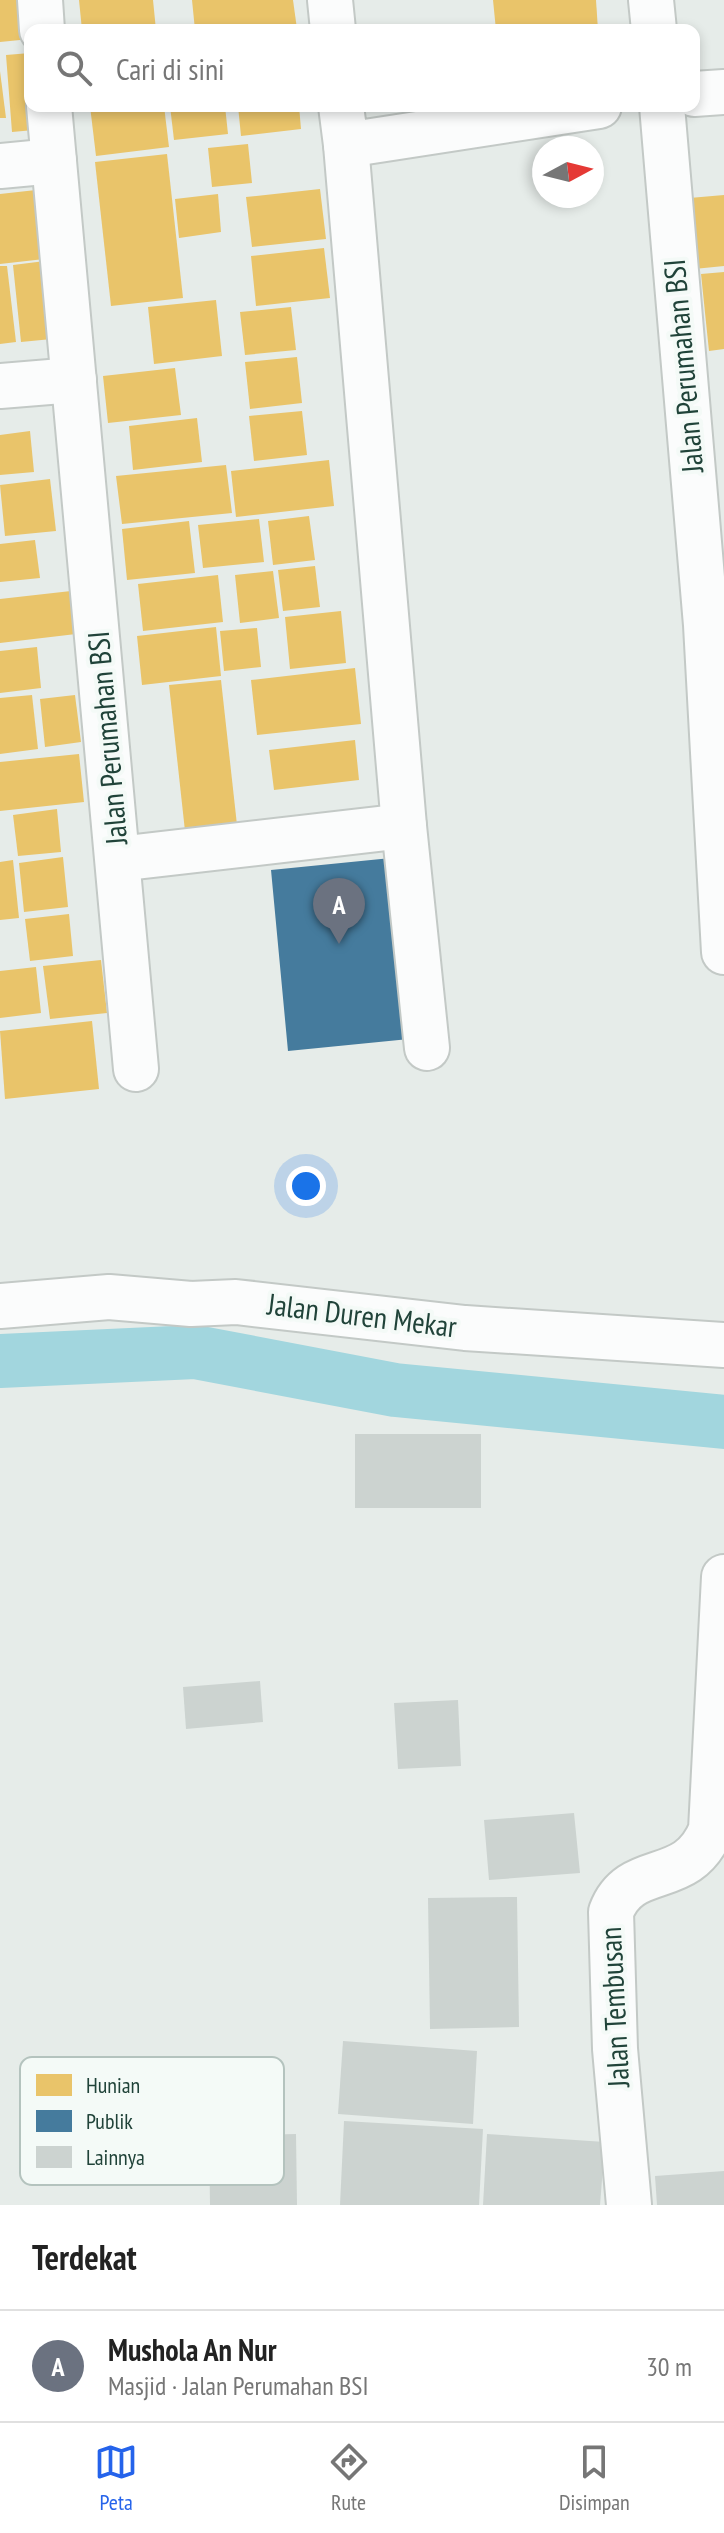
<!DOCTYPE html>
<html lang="id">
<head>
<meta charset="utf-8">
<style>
	:root { --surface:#fff; --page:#f6f6f6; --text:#222; --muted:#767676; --line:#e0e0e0; --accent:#2563eb }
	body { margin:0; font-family:"PT Sans Narrow",sans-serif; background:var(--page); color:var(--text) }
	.compass { position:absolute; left:532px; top:136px; width:72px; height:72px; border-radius:50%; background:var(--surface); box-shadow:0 4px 12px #0003; rotate:83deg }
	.you { position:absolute; left:306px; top:1186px; width:28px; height:28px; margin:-20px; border:6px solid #fff; border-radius:50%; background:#1a73e8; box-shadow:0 0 0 12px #1a73e833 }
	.badge { display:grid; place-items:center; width:52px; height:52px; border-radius:50%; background:var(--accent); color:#fff; font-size:26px; font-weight:700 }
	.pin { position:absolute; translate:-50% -66px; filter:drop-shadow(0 2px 4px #0008) }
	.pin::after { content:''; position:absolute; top:42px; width:28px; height:24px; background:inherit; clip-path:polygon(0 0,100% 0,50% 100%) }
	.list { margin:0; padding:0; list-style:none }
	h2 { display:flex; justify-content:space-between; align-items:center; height:104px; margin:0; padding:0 32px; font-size:34px }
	h2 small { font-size:26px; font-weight:400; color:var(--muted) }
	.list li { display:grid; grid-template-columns:52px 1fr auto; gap:24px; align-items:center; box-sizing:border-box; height:112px; padding:0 32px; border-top:2px solid var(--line) }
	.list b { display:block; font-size:30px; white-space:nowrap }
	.list p { margin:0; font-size:26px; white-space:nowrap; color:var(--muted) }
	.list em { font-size:26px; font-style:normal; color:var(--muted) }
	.icon { flex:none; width:44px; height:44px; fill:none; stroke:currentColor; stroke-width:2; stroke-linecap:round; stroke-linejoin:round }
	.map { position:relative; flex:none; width:724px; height:2205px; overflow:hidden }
	.search { position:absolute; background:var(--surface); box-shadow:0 4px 12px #0003; left:24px; right:24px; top:24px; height:88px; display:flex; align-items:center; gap:20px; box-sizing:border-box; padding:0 28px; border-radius:16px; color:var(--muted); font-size:30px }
	.sheet { height:216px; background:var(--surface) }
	nav { display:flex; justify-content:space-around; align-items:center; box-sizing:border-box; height:112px; border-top:2px solid var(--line); background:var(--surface); font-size:22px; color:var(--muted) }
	nav a { display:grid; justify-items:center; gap:4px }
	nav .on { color:var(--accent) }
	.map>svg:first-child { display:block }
</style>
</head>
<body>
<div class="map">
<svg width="724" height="2205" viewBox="0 0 724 2205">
	<rect width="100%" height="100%" fill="#e6ece9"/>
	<g fill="#e9c46a">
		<polygon points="0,0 27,0 30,39 0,42"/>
		<polygon points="79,0 153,0 156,30 82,30"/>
		<polygon points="192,0 293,0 297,29 195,30"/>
		<polygon points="493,0 596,0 598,30 496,30"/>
		<polygon points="30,53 30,106 45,129 12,132 6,55"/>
		<polygon points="0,71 6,118 0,118"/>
		<polygon points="90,106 164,106 169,147 96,156"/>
		<polygon points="170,106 225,106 228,134 174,140"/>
		<polygon points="238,106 299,106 301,129 241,136"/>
		<polygon points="248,144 252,183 212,187 208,148"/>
		<polygon points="167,154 183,298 111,306 95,162"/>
		<polygon points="45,189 53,258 0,264 0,194"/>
		<polygon points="320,189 326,239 252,247 246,197"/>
		<polygon points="218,194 221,232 179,238 175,199"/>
		<polygon points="724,195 724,266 684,270 678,199"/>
		<polygon points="324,248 330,298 256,306 251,256"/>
		<polygon points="53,260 62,338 21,342 13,265"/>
		<polygon points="0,266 7,266 16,342 0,344"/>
		<polygon points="724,272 724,349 709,351 701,274"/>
		<polygon points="216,300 222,356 154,364 148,307"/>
		<polygon points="291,307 296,350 245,355 240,312"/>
		<polygon points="297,357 302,403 250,409 245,362"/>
		<polygon points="175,368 181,415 108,423 103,376"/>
		<polygon points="302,411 307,455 254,461 249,416"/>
		<polygon points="197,418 202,462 133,470 129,426"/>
		<polygon points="30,431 34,472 0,475 0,435"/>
		<polygon points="329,460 334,506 236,517 231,471"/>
		<polygon points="226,465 232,513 122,524 116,476"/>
		<polygon points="50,479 56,531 5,536 0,485"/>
		<polygon points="309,516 315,560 273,565 268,521"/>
		<polygon points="259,519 264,562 203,568 198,525"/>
		<polygon points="189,521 195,573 127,580 122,529"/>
		<polygon points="35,540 40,578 0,582 0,544"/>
		<polygon points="315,566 320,607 283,611 278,570"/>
		<polygon points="273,571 279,618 240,623 235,575"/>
		<polygon points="218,575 223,622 143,631 138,584"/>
		<polygon points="71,591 76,634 0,643 0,599"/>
		<polygon points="341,611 346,663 290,669 285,617"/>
		<polygon points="216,627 221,676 142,685 137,636"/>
		<polygon points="257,628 261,667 224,671 220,631"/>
		<polygon points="37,647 41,688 0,693 0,651"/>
		<polygon points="355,668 361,724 257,735 251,680"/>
		<polygon points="221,680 237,825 185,831 169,685"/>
		<polygon points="32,695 38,749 0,754 0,698"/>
		<polygon points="75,695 81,742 45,747 40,699"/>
		<polygon points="355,740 359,780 274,790 269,750"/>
		<polygon points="79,754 84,802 0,811 0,762"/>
		<polygon points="57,809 61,852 18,856 13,815"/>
		<polygon points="63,857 68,907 24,912 19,863"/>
		<polygon points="13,860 19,918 0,920 0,862"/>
		<polygon points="69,914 73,956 30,961 25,919"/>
		<polygon points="101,960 107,1013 50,1019 43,966"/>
		<polygon points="36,967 41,1013 0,1018 0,971"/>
		<polygon points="92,1021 99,1089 5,1099 0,1031"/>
	</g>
	<polygon fill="#457b9d" points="391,858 409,1039 288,1051 271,870"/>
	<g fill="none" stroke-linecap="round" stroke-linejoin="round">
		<polyline stroke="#a2d6de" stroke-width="54" points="0,1361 195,1352 395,1390 724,1422"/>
	</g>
	<g fill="#ccd3d0">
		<rect x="355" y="1434" width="126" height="74"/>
		<polygon points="260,1681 263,1722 186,1729 183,1687"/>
		<polygon points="458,1700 461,1766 398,1769 394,1703"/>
		<polygon points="574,1813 580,1873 489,1880 484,1820"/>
		<polygon points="517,1897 519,2027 430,2029 428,1898"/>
		<polygon points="343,2041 477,2051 473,2124 338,2114"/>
		<polygon points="344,2121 483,2129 479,2205 340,2205"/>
		<polygon points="296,2134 297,2205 210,2205 209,2136"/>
		<polygon points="487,2134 605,2142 600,2205 483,2205"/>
		<polygon points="724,2171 724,2205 657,2205 655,2176"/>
	</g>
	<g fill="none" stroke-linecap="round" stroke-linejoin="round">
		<g stroke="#c3c9c6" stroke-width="48">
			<g id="minor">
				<polyline points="40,0 42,30"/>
				<polyline points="330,0 333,30"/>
				<polyline points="651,0 654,30"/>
				<polyline points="694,94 724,92"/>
				<polyline points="49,106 136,1069"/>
				<polyline points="341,106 346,145 599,106"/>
				<polyline points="662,106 706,625 724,952"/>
				<polyline points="346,145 404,826 427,1048"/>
				<polyline points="0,166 54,161"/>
				<polyline points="0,386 74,380"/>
				<polyline points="118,859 404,826"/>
				<polyline points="0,1306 109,1297 191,1304 236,1302 465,1328 724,1345"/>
				<path d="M 629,2205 L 615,2049 L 611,1912 C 631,1859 687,1890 711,1830 L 724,1577"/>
			</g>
		</g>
		<use href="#minor" stroke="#fbfcfc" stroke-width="44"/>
	</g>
	<g text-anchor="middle" stroke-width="8" stroke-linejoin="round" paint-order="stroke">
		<g font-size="30" fill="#204339" stroke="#f4faf7">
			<text transform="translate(684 366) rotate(-95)" y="10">Jalan Perumahan BSI</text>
			<text transform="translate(108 738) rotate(-95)" y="10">Jalan Perumahan BSI</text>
			<text transform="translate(362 1316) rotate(7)" y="10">Jalan Duren Mekar</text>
			<text transform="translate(615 2007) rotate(-93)" y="10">Jalan Tembusan</text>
		</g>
	</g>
	<rect x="20" y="2057" width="264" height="128" rx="12" fill="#f4faf7" stroke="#b4c3be" stroke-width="2"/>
	<rect x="36" y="2074" width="36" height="22" fill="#e9c46a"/>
	<rect x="36" y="2110" width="36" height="22" fill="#457b9d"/>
	<rect x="36" y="2146" width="36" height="22" fill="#ccd3d0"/>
	<g font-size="22" fill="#204339">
		<text x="86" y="2093">Hunian</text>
		<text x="86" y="2129">Publik</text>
		<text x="86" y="2165">Lainnya</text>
	</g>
</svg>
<svg class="compass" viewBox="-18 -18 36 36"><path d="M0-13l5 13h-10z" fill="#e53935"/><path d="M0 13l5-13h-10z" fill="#767676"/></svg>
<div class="you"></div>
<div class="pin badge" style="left:339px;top:944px;background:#6b7280">A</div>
<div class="search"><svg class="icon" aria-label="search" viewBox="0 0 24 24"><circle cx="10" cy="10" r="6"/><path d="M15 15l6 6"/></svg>Cari di sini</div>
</div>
<section class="sheet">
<h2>Terdekat<small></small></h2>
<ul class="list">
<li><span class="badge" style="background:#6b7280">A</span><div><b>Mushola An Nur</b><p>Masjid · Jalan Perumahan BSI</p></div><em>30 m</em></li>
</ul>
</section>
<nav>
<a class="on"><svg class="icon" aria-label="map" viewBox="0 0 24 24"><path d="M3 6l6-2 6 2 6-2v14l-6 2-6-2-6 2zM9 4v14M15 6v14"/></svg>Peta</a>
<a><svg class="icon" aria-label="directions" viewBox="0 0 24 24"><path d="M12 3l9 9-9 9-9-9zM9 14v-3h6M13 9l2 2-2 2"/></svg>Rute</a>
<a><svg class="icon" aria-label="saved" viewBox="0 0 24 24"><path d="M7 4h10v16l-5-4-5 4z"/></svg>Disimpan</a>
</nav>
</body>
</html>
